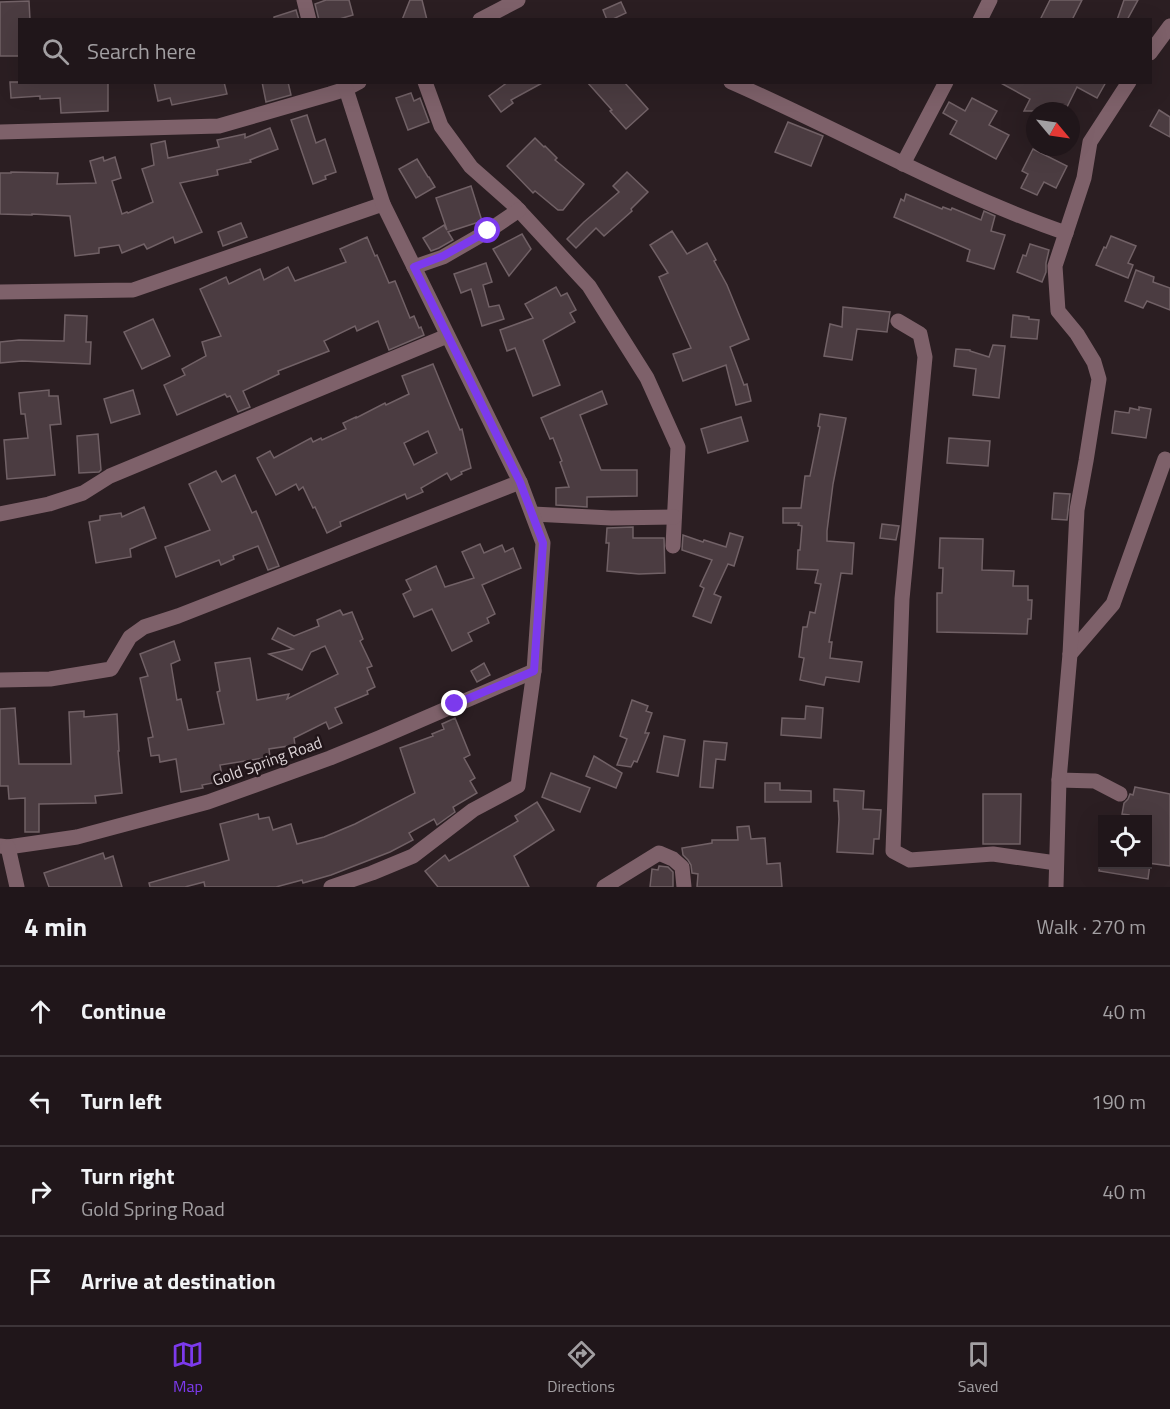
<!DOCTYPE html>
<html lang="en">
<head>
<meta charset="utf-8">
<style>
	:root { --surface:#20161a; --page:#281f23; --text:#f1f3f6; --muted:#a29fa2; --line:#3d3539; --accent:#7c3aed }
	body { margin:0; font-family:"Titillium Web",sans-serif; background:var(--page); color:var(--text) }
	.controls { position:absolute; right:18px; bottom:18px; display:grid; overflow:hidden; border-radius:0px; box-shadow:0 6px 24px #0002 }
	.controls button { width:54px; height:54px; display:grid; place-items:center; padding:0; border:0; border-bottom:2px solid var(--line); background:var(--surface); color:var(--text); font:30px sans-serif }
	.compass { position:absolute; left:1026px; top:102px; width:54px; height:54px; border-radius:50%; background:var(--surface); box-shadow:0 6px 24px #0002; rotate:119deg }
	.stop { position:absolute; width:18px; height:18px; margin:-14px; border:4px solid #7c3aed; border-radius:50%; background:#fff }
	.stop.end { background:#7c3aed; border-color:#fff; box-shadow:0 2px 6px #0008 }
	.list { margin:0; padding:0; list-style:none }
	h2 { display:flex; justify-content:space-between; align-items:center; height:78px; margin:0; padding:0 24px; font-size:26px }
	h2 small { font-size:20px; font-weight:400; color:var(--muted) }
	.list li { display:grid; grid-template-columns:39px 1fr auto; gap:18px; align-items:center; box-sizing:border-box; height:90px; padding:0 24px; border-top:2px solid var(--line) }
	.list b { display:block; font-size:22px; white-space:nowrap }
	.list p { margin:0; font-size:20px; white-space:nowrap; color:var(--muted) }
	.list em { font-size:20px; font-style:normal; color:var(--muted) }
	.icon { flex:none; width:33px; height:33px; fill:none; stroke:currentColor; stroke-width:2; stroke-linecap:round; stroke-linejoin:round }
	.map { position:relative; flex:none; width:1170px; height:887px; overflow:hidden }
	.search { position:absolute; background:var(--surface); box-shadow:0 6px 24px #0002; left:18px; right:18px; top:18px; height:66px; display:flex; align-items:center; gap:15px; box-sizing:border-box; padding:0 21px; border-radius:0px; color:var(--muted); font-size:22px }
	.sheet { height:438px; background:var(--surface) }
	nav { display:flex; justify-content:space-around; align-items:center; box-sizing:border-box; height:84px; border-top:2px solid var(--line); background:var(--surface); font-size:16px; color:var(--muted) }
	nav a { display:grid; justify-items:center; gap:3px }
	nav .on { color:var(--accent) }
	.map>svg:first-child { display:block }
</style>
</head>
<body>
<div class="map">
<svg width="1170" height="887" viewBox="0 0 1170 887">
	<rect width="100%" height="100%" fill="#2b1e22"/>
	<g fill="#4b3c41" stroke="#716166" stroke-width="1.5" fill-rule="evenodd">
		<polygon points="326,0 349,0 353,15 336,20 319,20 315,4"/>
		<polygon points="410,0 422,0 427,20 402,20"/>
		<polygon points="1050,0 1082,0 1072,20 1040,20"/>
		<polygon points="1124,0 1138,0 1127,20 1117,20"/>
		<polygon points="29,1 30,20 20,20 20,56 0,56 0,2"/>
		<polygon points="621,2 626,13 611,20 607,20 603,10"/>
		<polygon points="296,10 299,20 274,20 274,17"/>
		<polygon points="10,82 108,82 108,111 61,113 60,98 40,99 40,96 11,98"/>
		<polygon points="154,82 224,82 227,94 172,105 170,98 158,101"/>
		<polygon points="262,82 288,82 291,95 266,102"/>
		<polygon points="508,82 544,82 511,100 513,103 501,112 489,96"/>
		<polygon points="587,82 624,82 648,109 626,129 610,111 612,110"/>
		<polygon points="999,82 1106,82 1097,98 1077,87 1065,111 1024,111 1030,99"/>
		<polygon points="411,93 414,101 420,98 429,122 408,130 396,98"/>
		<polygon points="972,98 997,111 989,125 1009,135 996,159 950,134 957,121 943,113 949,102 965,111"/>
		<polygon points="1159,110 1170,117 1170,137 1150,126"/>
		<polygon points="307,115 316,143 325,139 336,172 325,176 326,179 313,184 291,120"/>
		<polygon points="788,122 823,136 811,166 775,152"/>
		<polygon points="270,128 278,149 250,160 251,162 217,170 218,175 180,183 202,232 175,243 173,237 147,249 144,244 122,253 119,245 99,248 99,253 75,256 70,216 32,214 32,215 0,214 0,173 11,173 11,172 58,173 57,184 96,183 90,161 103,157 104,161 115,157 121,178 112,181 122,214 127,212 128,213 153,202 142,169 154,165 151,144 165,141 168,158 219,147 217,140 245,134 245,138"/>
		<polygon points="535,138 544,147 545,146 557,158 555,160 584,184 563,210 558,210 535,191 533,193 507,166"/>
		<polygon points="1033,149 1067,166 1056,188 1044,182 1037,195 1021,188 1028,174 1022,171"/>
		<polygon points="417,159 428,177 429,177 435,187 416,198 399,169"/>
		<polygon points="627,172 648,192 631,209 632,211 604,236 596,228 576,248 567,239 584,222 619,192 613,186"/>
		<polygon points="471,186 482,221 448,232 453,240 439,248 431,251 423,238 444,225 447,230 436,198"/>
		<polygon points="906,194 942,209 943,207 951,210 952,208 981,220 984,211 995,216 991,231 1005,235 994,269 967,261 970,250 894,217 901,199 904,201"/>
		<polygon points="241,223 247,237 223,246 218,232"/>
		<polygon points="672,231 687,254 707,243 716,260 714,261 727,285 749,339 730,347 744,385 747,384 751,401 736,405 726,365 683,381 673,354 691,348 659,277 668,273 650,245"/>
		<polygon points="522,234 531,249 509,276 493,249"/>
		<polygon points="1111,236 1136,246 1128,263 1133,265 1128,278 1096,265 1104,247 1106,248"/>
		<polygon points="367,237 375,256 377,255 389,283 395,281 410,318 414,316 419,328 421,327 424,335 389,350 378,321 357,331 355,326 324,341 329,351 278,371 279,374 243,391 250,407 238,412 230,396 227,397 225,394 177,415 164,385 185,375 182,369 206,356 202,342 221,336 200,289 226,277 229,284 260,269 264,280 288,267 295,281 346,262 340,249"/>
		<polygon points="1030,244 1049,250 1046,263 1046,272 1042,282 1017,272 1023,255 1026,256"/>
		<polygon points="486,263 492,282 483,285 489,307 499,305 504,319 482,326 471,289 461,293 454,274"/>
		<polygon points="1136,270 1154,277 1153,282 1170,288 1170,310 1147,301 1143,308 1125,301"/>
		<polygon points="556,287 561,296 567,293 576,310 570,313 575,322 543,340 560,385 533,396 515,348 507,351 500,330 533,318 525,304"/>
		<polygon points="843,307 890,312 887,332 857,329 852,360 824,356 830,324 842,327"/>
		<polygon points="65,315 87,316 86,342 91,342 90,364 22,361 0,363 0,342 19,340 64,341"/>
		<polygon points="1013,315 1029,317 1029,319 1039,320 1037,339 1011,337"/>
		<polygon points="153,319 170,356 142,369 124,332"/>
		<polygon points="993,345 1005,346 999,398 973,395 976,369 954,366 956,349 970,350 970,351 989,357"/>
		<path d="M 433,364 L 460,430 L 462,429 L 471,468 L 461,472 L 462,474 L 451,480 L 447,473 L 421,488 L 423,492 L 407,499 L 405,494 L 382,504 L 340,522 L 341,526 L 327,533 L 315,507 L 313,508 L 303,487 L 299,490 L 296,484 L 276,495 L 257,458 L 270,451 L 274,458 L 311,438 L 313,442 L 321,438 L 322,440 L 346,429 L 343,423 L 356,417 L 356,418 L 385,403 L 386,405 L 409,394 L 402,376 ZM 428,431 L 437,453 L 414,465 L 404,443 Z"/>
		<polygon points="49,390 49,396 58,396 61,424 50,425 55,475 7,479 4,440 28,438 25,414 21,414 19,393"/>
		<polygon points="133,390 140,414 111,423 104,399"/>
		<polygon points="602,391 607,404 580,415 601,470 637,470 637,496 587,497 587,507 556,505 556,488 569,487 560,462 562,461 553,438 550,439 541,418"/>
		<polygon points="1139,407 1151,409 1146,438 1112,433 1115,411 1129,413 1130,408 1139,410"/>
		<polygon points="820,414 846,418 833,484 827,531 827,541 854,543 852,574 841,573 829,642 832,642 830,658 862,662 859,682 826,677 824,685 800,680 804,658 799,657 803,627 807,627 810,612 815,613 821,584 815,583 818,570 797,569 798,550 800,550 802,526 798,525 799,523 783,523 783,508 801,508 805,476 810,476 820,427 818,426"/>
		<polygon points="741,417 748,441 708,453 701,429"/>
		<polygon points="98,434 101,470 99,472 79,473 77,436"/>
		<polygon points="949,438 990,441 988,466 947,463"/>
		<polygon points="216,471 222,482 235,475 252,513 256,511 279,566 268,570 258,546 233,556 234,559 221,565 219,560 176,577 165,547 210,530 189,484"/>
		<polygon points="1054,493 1070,494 1067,520 1052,519"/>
		<polygon points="144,507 156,538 130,549 131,557 96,563 89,522 100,520 100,516 121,513 122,517"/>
		<polygon points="882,524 899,526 896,540 880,538"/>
		<polygon points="633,527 633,538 664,538 665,573 639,574 607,571 609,543 606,543 607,528"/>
		<polygon points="730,533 743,537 734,566 728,564 714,594 721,597 711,623 693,616 704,588 700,586 712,560 682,550 683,535 703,542 704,540 726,547"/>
		<polygon points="940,538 983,539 982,570 1014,571 1013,586 1028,586 1028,600 1032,600 1031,619 1028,619 1027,634 937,632 937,593 942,593 943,568 939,568"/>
		<polygon points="480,544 484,553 502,545 505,552 513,548 521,568 482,585 495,614 487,618 489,623 468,633 472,641 452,651 432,609 414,617 403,594 411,590 406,580 436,566 445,587 474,578 462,552"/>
		<polygon points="340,610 343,615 352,612 363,639 360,641 372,666 367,668 375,687 367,691 368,694 335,708 342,723 329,729 326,722 294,738 295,745 269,749 270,757 220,765 223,781 202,785 203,788 181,792 176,759 160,762 159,755 151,756 148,738 153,737 140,678 148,676 140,654 174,641 180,660 171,664 177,700 181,699 188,730 224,724 217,692 220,691 215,663 250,658 257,700 289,694 287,699 338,674 325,646 311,652 302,670 269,654 293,649 272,639 278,628 294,636 319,626 317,620"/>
		<polygon points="484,663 490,675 477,682 471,671"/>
		<polygon points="632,700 648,706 646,711 652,713 645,733 649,733 637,762 634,761 631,767 617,765 627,739 620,736"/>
		<polygon points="806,706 823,708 821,738 781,735 782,718 805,719"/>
		<polygon points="15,708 19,764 71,764 69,712 84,711 84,717 117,714 119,751 118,751 122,793 95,796 96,803 39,804 39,832 25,832 25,798 9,799 8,786 0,786 0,709"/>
		<polygon points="455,718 470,755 464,758 475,778 470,781 477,793 453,807 455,812 437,825 434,819 409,833 413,840 390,852 331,875 303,883 302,880 276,887 205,887 204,882 185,887 150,887 149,883 229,860 220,824 258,814 259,819 269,817 273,830 291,824 297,844 324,837 355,824 415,793 400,748 433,736 432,734 444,729 442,724"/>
		<polygon points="664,736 685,740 678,776 657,772"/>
		<polygon points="704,741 727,743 725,760 716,759 713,788 700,787"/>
		<polygon points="594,756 622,773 616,788 586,776"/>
		<polygon points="551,773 590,788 580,812 542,797"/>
		<polygon points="765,783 780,783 780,790 811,791 811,802 765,802"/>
		<polygon points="1135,787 1170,794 1170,866 1148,863 1148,819 1129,819 1129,815 1122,814 1124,803 1128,799 1130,794 1133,795"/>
		<polygon points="834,789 864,791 863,809 881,810 879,839 874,839 873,854 837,852 839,819 838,801 834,801"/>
		<polygon points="983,794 1021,794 1020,844 983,844"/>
		<polygon points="537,802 554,830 514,856 529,887 438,887 425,871 445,855 449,861 518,821 515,816"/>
		<polygon points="749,826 751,839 765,838 767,864 780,863 782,887 697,887 698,874 692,873 691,865 688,860 683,855 682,848 712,843 712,840 738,840 737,827"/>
		<polygon points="103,853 105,859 113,856 122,887 49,887 44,873"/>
		<polygon points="1100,864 1150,864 1148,879 1099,871"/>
		<polygon points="659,866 668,867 673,872 673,887 650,887 652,869 658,870"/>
	</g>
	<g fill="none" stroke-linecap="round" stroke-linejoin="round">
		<g stroke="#7e616a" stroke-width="15">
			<polyline points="304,0 309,20"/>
			<polyline points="480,20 518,0"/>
			<polyline points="980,20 990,0"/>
			<polyline points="1150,53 1170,26"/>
			<polyline points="425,82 441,126 471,167 515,206 589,286 647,378 678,447 673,546"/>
			<path d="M 731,82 C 843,131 950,193 1066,233"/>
			<polyline points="0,132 219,126 330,94 346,89 359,82"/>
			<polyline points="903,164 946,82"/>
			<polyline points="414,267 443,257 488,231 519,210"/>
			<polyline points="0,292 133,290 383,204"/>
			<polyline points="898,321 920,334 925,357 902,599 893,851 910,860 993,854 1056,863"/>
			<polyline points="0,514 49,504 83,493 110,476 447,336"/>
			<polyline points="533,514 611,518 674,517"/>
			<polyline points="1070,654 1113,604 1165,459"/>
			<polyline points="0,680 50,679 111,669 130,637 144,627 178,616 520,482"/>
			<polyline points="1059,780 1095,781 1120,794"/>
			<polyline points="0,846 8,847 77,837 208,802 330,758 379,738 534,671"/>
			<polyline points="8,847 17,887"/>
			<polyline points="331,887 372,873 413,856 473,810 518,786 534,671 543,543 520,482 383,204 346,89"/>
			<polyline points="604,887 659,853 673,859 682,867 684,887"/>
			<polyline points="1056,887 1059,780 1070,654 1077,510 1086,461 1099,379 1094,362 1077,334 1058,311 1055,266 1084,178 1090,142 1129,82"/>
		</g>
	</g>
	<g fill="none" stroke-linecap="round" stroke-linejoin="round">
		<polyline stroke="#7c3aed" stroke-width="8" points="455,704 534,671 543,543 520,482 414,267 443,256 488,231"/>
	</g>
	<g text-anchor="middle" stroke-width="5" stroke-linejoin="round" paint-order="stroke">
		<g font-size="16" fill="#ddd4d7" stroke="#211519">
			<text transform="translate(267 761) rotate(-20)" y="6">Gold Spring Road</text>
		</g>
	</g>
</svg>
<div class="controls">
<button><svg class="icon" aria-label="locate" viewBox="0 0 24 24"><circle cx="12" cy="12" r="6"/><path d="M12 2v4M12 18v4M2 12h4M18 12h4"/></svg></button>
</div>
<svg class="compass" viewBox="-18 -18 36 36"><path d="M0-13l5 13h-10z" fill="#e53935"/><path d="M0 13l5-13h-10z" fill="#a29fa2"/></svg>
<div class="stop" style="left:488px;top:231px"></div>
<div class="stop end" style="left:455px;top:704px"></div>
<div class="search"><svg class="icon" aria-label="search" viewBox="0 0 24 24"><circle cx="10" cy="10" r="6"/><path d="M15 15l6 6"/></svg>Search here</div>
</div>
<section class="sheet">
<h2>4 min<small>Walk · 270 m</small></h2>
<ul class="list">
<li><svg class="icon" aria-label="ahead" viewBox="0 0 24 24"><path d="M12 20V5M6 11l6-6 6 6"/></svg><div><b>Continue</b></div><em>40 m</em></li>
<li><svg class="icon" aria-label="left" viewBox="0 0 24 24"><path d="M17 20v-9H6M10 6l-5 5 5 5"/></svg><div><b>Turn left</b></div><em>190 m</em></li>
<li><svg class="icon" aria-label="right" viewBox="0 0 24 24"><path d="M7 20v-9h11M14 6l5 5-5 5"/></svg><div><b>Turn right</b><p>Gold Spring Road</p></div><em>40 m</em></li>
<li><svg class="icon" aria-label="arrive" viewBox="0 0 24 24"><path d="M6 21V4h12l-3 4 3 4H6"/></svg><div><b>Arrive at destination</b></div></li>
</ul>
</section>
<nav>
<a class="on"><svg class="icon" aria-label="map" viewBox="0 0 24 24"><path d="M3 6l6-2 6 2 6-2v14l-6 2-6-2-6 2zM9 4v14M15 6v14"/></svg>Map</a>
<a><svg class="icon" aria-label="directions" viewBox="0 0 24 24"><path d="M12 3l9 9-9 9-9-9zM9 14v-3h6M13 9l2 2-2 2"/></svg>Directions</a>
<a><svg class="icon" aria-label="saved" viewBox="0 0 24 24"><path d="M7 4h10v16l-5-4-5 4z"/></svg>Saved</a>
</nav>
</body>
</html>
